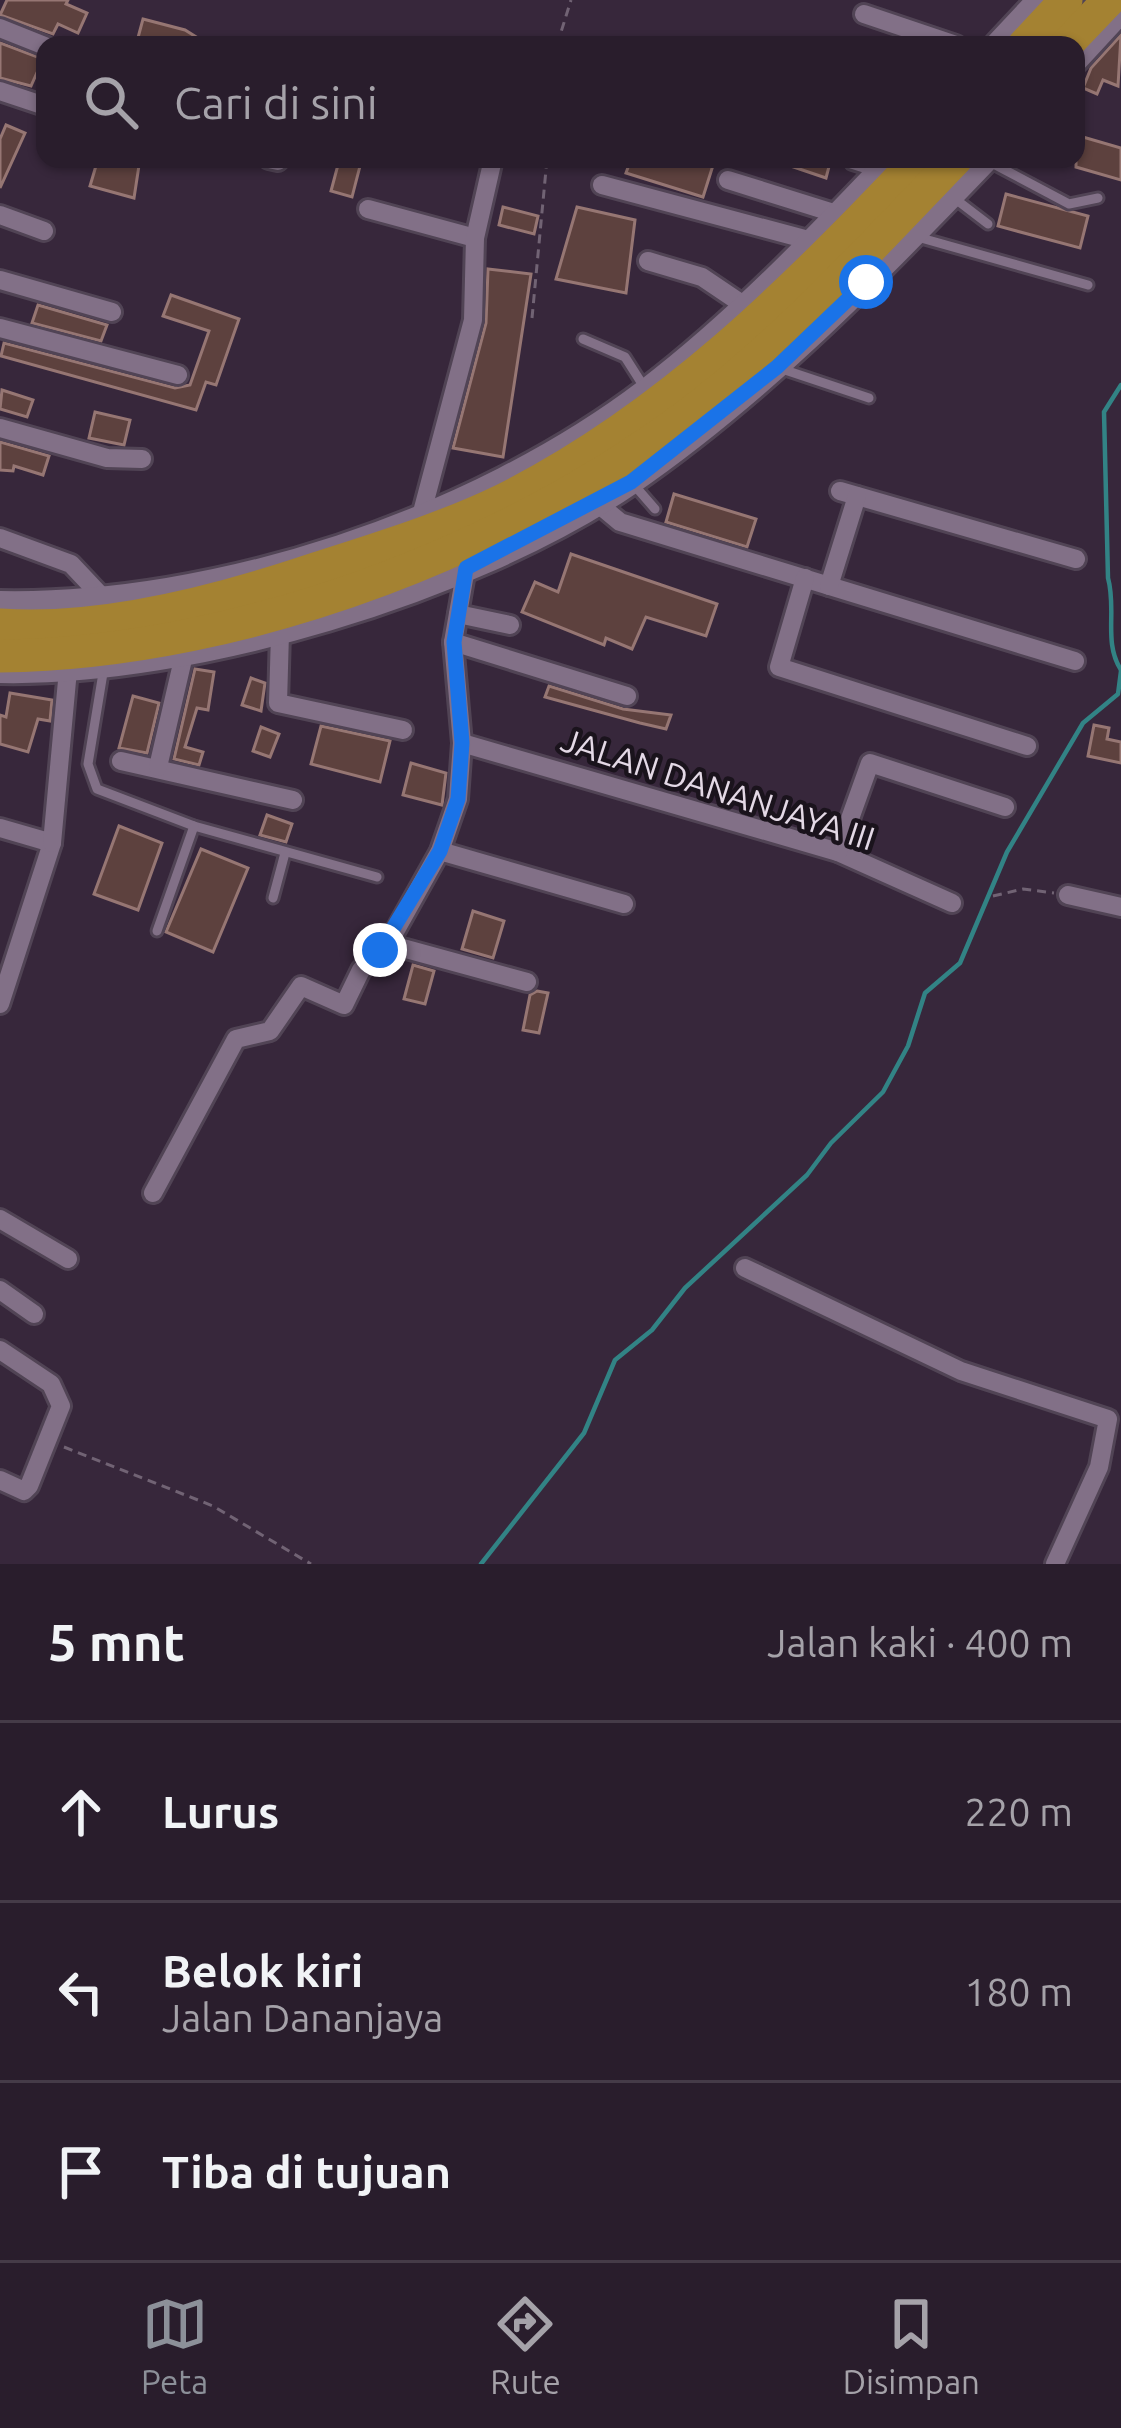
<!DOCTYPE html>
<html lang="id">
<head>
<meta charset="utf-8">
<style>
	:root { --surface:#291d2c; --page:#312634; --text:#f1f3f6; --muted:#a5a2a9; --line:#453b48; --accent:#8c9099 }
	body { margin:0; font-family:Ubuntu,sans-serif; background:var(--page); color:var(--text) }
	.stop { position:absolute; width:36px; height:36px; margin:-27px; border:9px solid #1a73e8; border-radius:50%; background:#fff }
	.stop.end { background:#1a73e8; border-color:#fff; box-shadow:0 3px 12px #0008 }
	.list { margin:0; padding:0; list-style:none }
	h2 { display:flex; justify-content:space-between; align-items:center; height:156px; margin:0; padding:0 48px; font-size:51px }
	h2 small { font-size:39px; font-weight:400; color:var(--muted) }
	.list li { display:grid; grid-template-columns:78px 1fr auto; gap:36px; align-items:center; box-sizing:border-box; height:180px; padding:0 48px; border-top:3px solid var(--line) }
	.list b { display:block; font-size:45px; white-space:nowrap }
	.list p { margin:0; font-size:39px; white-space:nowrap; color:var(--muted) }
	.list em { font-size:39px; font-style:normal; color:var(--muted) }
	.icon { flex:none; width:66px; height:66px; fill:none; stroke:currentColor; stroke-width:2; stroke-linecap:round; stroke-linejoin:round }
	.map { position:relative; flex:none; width:1121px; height:1564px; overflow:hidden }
	.search { position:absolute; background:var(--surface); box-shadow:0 3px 9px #0004; left:36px; right:36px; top:36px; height:132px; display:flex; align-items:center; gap:30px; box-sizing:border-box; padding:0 42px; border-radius:24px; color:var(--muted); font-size:45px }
	.sheet { height:696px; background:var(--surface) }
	nav { display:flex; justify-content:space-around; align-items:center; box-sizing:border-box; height:168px; border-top:3px solid var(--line); background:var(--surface); font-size:33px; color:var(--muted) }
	nav a { display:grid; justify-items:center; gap:6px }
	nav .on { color:var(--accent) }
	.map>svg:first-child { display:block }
</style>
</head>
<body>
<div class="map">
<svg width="1121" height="1564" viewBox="0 0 1121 1564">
	<rect width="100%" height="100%" fill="#37273b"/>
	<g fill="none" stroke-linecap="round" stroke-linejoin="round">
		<g stroke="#328385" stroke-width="4.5">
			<path d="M 1121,385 L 1104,412 L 1108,578 C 1117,610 1103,642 1121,670"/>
			<polyline points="481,1564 584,1433 615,1360 652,1330 685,1288 807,1175 831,1143 883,1092 908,1046 925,993 960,963 1007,852 1083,723 1118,694 1121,671"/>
		</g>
	</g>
	<g fill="#5d413e" stroke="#967673" stroke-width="3">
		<polygon points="7,0 68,0 66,4 87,13 78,33 58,24 53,34 0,15"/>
		<polygon points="143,19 185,30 209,45 136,45"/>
		<polygon points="1121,35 1118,86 1103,80 1097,94 1083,88 1091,68"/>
		<polygon points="0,43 43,59 31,86 0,78"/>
		<polygon points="6,125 25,133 0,188 0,139"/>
		<polygon points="1076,135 1121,148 1121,180 1076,167"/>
		<polygon points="98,159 140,159 134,198 90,186"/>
		<polygon points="631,159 715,159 703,197 626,173"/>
		<polygon points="770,159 831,159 826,178"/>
		<polygon points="339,161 360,166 352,197 331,191"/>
		<polygon points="1006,194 1088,216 1080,248 998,226"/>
		<polygon points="503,207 538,216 534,234 499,225"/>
		<polygon points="577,207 635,220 626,293 556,279"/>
		<polygon points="488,269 531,274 503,457 453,448 486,323"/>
		<polygon points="171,295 239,319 216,385 206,382 196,410 1,356 4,343 175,388 190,385 209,331 163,316"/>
		<polygon points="38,305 107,325 101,341 32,323"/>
		<polygon points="2,390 33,400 27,417 0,409"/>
		<polygon points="95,412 130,420 124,445 89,438"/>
		<polygon points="0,442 49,456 43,475 14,466 13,471 0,470"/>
		<polygon points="674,494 756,519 747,547 666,522"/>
		<polygon points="571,554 717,604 706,636 646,617 632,649 606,638 604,645 522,612 535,582 558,592"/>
		<polygon points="195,669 214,672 208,710 197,708 185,747 203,752 199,765 174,759"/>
		<polygon points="251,678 265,683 261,711 242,705"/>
		<polygon points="549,686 623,709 671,715 666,729 640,723 545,697"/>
		<polygon points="10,693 52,700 50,721 38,719 28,752 0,744 0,715 6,717"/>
		<polygon points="133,696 159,703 147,753 119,748"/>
		<polygon points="1094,725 1109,728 1107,739 1121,742 1121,763 1088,756"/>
		<polygon points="321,726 390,741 380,782 311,764"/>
		<polygon points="261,727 279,734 270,757 253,751"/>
		<polygon points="411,763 446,773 442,805 403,795"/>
		<polygon points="267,815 292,824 286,842 260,835"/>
		<polygon points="119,826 162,843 138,910 94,894"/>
		<polygon points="201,849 248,868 213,952 166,932"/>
		<polygon points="473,911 504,921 493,958 462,949"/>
		<polygon points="413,965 434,971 425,1004 404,999"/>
		<polygon points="537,991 548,993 539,1033 523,1030 530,995"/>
	</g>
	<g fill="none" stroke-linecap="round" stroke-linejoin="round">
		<g stroke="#514455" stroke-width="15">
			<g id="lane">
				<polyline points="986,160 1069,204 1098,198"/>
				<polyline points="851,164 873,171"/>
				<polyline points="954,198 988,224"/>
				<polyline points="914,236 1088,285"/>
				<polyline points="583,339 625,357 646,390"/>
				<polyline points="782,369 869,398"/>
				<polyline points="635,486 655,509"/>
				<polyline points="104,667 88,764 97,789 194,826 377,877"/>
				<polyline points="273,898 285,853"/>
				<polyline points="157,931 194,826"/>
			</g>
		</g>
		<g stroke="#514455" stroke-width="24">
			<g id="street">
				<polyline points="864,14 956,45"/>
				<polyline points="0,28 45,46"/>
				<polyline points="0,91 45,106"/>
				<polyline points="269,159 278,161"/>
				<polyline points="728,180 837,214"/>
				<polyline points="602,185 812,241"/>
				<polyline points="368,209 475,238"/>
				<polyline points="0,215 44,231"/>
				<polyline points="648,261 702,277 745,306"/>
				<polyline points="0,280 112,312"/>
				<polyline points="0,328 178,375"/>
				<polyline points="0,428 107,458 142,459"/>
				<polyline points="840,491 1076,559"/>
				<polyline points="596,502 620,522 1075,661"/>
				<polyline points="421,516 473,320 475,238 493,159"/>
				<polyline points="0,538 71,564 103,598"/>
				<polyline points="805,578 779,667 1027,746"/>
				<polyline points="829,586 857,496"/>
				<polyline points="458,614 510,625"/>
				<polyline points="280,633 278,703 403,730"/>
				<polyline points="453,642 627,696"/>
				<polyline points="462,743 838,852 952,903"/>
				<polyline points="121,761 293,800"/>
				<polyline points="158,767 184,655"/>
				<polyline points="0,828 52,843 0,1004"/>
				<polyline points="52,843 68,670"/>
				<polyline points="440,851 624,904"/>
				<polyline points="838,852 870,763 1005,807"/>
				<polyline points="1068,895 1121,907"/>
				<polyline points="388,944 527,982"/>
				<polyline points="153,1193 236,1039 270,1031 301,986 344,1005 361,970 388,944 440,851 458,799 462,743 453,642 466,568"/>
				<polyline points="0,1219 68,1259"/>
				<polyline points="745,1268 961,1371 1108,1419 1099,1467 1055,1564"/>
				<polyline points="0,1290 34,1314"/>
				<polyline points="0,1350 51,1384 61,1406 29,1486 24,1491 0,1480"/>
			</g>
		</g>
		<g stroke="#514455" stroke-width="30">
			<g id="secondary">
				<polyline points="997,45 1039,0"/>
				<polyline points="1076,60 1121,11"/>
				<path d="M 0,603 C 216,607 475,521 647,390 C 736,322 814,240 891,159"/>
				<path d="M 0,671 C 191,675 472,591 630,483 C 762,392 876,275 987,159"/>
			</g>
		</g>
		<g stroke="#514455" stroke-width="39">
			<g id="highway">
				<polyline points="1024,45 1066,0"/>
				<polyline points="1066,45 1109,0"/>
				<path d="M 0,625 C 97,632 205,605 297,575 C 366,552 437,532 503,500 C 665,419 795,290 918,159"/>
				<path d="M 0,656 C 248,653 531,544 722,388 C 806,319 881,237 956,159"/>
			</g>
		</g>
		<g stroke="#716374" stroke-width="3" stroke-dasharray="9 6" stroke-linecap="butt">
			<polyline points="557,45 571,0"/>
			<polyline points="532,318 547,159"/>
			<polyline points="993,896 1023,889 1054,893"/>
			<polyline points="64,1447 213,1506 311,1564"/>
		</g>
		<use href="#lane" stroke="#827087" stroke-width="9"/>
		<use href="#street" stroke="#827087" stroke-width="18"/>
		<use href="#secondary" stroke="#827087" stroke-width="24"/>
		<use href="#highway" stroke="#a48232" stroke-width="33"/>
	</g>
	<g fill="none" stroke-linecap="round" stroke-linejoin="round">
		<polyline stroke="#1a73e8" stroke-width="15" points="380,950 440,851 458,799 462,743 454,642 466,568 631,482 777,367 866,282"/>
	</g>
	<g text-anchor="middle" stroke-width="9" stroke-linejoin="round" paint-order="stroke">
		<g font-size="33" fill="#e4d9e6" stroke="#1a131c">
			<text transform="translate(718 789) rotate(18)" y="12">JALAN DANANJAYA III</text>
		</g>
	</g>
</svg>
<div class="stop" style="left:866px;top:282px"></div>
<div class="stop end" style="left:380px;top:950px"></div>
<div class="search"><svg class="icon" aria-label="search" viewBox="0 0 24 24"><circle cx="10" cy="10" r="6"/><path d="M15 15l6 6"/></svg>Cari di sini</div>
</div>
<section class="sheet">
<h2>5 mnt<small>Jalan kaki · 400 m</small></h2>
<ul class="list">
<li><svg class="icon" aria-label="ahead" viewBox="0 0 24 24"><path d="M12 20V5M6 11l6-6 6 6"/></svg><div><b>Lurus</b></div><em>220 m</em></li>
<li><svg class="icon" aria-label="left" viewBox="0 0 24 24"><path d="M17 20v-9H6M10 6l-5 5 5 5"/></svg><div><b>Belok kiri</b><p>Jalan Dananjaya</p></div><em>180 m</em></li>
<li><svg class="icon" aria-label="arrive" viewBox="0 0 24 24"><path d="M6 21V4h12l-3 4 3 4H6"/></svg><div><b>Tiba di tujuan</b></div></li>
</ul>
</section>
<nav>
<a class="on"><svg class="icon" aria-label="map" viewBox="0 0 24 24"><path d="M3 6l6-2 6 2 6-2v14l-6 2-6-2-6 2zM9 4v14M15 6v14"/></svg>Peta</a>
<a><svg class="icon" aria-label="directions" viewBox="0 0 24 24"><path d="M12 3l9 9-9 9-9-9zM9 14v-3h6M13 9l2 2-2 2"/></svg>Rute</a>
<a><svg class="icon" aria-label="saved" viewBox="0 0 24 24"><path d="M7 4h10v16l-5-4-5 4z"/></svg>Disimpan</a>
</nav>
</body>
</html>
